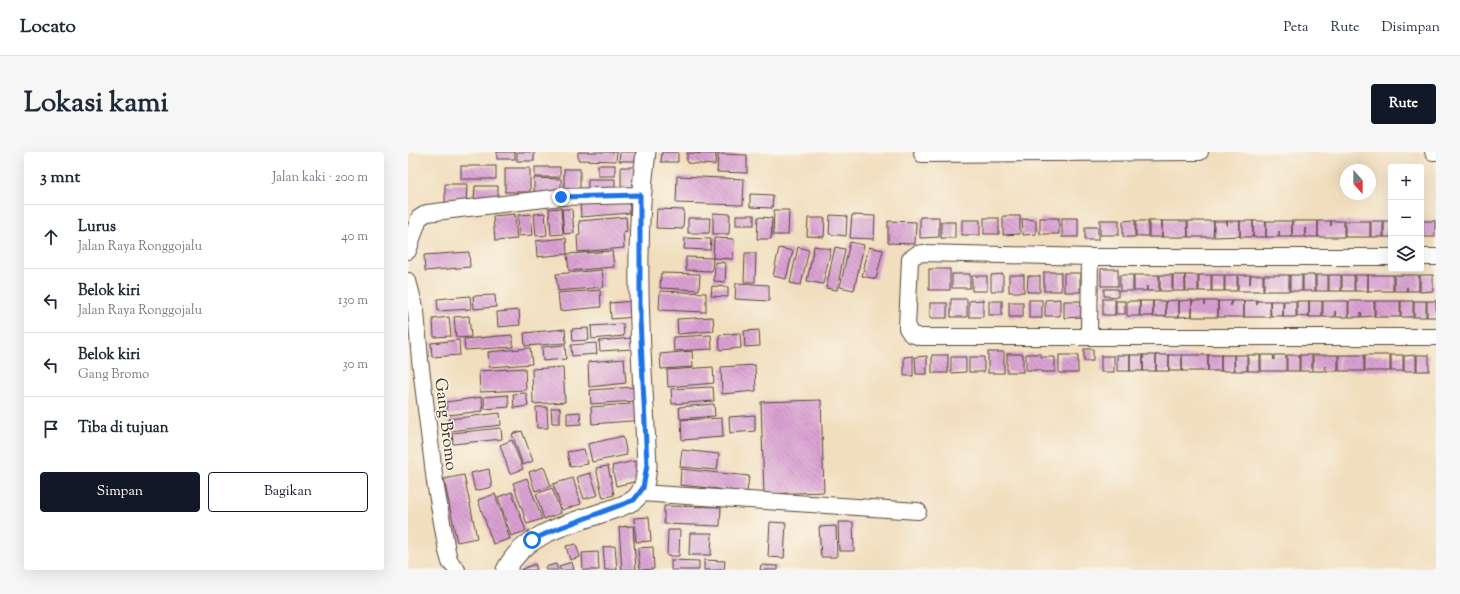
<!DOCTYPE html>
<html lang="id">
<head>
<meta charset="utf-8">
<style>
	:root { --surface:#fff; --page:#f6f6f7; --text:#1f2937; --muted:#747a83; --line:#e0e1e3; --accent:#111827 }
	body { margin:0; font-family:"Sorts Mill Goudy",serif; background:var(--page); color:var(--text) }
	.controls { position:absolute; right:12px; top:12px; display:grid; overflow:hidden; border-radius:4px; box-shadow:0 4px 16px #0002 }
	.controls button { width:36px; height:36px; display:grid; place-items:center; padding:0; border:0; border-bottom:1px solid var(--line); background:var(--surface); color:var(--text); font:20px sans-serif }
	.compass { position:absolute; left:932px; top:12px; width:36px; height:36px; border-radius:50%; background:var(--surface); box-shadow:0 4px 16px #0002; rotate:159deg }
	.stop { position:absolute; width:12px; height:12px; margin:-9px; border:3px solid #1a73e8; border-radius:50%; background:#fff }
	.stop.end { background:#1a73e8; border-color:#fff; box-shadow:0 1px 4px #0008 }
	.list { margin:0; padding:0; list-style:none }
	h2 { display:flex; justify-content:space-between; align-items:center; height:52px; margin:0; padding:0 16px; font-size:17px }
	h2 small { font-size:13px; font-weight:400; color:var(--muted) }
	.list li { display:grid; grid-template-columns:26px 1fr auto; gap:12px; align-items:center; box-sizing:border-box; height:64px; padding:0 16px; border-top:1px solid var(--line) }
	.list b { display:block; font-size:15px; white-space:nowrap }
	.list p { margin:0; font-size:13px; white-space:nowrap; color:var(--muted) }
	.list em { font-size:13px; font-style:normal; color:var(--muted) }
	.actions { display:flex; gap:8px; padding:12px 16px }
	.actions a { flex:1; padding:9px 0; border:1px solid var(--accent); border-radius:4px; text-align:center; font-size:14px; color:var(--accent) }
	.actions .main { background:var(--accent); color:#fff }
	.icon { flex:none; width:22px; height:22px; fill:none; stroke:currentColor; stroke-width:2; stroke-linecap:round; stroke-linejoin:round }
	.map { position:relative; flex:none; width:1028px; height:418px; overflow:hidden; border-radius:4px }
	header { display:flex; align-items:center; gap:24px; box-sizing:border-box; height:56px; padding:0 20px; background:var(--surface); border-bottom:1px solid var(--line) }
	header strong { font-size:19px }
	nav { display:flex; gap:22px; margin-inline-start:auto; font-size:14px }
	.intro { display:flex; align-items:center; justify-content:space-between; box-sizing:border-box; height:96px; padding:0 24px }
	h1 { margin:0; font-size:28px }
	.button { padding:10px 18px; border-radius:4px; background:var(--accent); color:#fff; font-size:14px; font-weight:700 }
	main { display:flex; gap:24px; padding:0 24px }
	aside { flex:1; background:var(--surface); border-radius:4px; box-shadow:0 4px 16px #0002 }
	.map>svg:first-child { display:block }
</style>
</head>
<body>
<header>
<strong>Locato</strong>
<nav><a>Peta</a><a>Rute</a><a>Disimpan</a></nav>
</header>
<div class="intro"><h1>Lokasi kami</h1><a class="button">Rute</a></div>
<main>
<aside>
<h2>3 mnt<small>Jalan kaki · 200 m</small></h2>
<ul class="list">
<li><svg class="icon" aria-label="ahead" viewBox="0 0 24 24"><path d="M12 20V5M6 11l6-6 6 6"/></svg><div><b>Lurus</b><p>Jalan Raya Ronggojalu</p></div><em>40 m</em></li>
<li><svg class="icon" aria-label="left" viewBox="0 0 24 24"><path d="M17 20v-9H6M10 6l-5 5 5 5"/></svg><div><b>Belok kiri</b><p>Jalan Raya Ronggojalu</p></div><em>130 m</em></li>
<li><svg class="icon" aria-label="left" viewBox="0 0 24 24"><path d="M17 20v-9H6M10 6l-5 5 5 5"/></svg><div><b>Belok kiri</b><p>Gang Bromo</p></div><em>30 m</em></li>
<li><svg class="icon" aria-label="arrive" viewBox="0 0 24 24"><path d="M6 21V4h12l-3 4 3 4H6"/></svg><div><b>Tiba di tujuan</b></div></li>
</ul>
<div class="actions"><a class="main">Simpan</a><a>Bagikan</a></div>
</aside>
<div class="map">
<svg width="1028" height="418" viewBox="0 0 1028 418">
	<defs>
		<pattern id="building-back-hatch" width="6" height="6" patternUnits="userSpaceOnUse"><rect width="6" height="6" fill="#daa1d3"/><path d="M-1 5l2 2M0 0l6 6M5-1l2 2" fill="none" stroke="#b283ab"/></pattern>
	</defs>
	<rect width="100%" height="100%" fill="#fbf7ec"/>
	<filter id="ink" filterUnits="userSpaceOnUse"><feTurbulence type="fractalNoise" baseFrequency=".025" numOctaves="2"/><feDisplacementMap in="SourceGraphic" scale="8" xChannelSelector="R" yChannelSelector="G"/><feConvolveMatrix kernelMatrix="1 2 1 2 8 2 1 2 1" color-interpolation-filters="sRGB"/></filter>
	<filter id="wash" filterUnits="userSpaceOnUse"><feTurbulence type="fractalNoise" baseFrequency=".012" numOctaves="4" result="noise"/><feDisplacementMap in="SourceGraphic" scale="16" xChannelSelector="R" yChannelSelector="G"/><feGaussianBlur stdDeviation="0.9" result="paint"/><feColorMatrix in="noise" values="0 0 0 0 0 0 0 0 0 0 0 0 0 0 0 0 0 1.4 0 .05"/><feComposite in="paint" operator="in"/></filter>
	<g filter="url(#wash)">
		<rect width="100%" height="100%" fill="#f1debe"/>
		<g id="blocks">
			<g fill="url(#building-back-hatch)">
				<rect x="89" y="0" width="18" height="7"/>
				<rect x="109" y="0" width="17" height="9"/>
				<polygon points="170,0 209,0 208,9 170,8"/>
				<polygon points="212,0 233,0 233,9 211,9"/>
				<polygon points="254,0 270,0 270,10 253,10"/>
				<polygon points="279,1 308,2 307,13 279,11"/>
				<polygon points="310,2 339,3 339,21 309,20"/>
				<rect x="190" y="13" width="17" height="11"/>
				<rect x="53" y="14" width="35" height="13"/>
				<rect x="127" y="15" width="25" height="10"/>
				<rect x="213" y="15" width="17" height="22"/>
				<rect x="97" y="16" width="25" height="24"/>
				<rect x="156" y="17" width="16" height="23"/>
				<polygon points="269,24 336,27 335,53 268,51"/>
				<polygon points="126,26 153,27 153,43 126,43"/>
				<polygon points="180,27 207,27 207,41 180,40"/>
				<polygon points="37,32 59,32 58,56 37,56"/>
				<polygon points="67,34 90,34 90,48 66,48"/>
				<polygon points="342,42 365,43 364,56 342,55"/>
				<polygon points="221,45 222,61 173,65 172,48"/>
				<polygon points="153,56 155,82 143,83 141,57"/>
				<polygon points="154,57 164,57 166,81 156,82"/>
				<polygon points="249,57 276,58 275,77 248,76"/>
				<polygon points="366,58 381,58 380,83 365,83"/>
				<polygon points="137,61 139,83 128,84 126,62"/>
				<polygon points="305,61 322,62 321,82 305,82"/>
				<polygon points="107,62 109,87 87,89 85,64"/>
				<polygon points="123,62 125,83 111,84 110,63"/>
				<rect x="328" y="63" width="18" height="10"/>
				<polygon points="422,63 439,64 438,84 421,82"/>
				<polygon points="444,63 467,64 466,87 442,86"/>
				<polygon points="595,64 612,64 612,82 595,83"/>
				<polygon points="218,65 219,79 215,80 216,96 170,100 169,84 172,83 171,69"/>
				<polygon points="350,65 364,66 363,87 349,87"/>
				<polygon points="512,65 531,65 531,85 512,86"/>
				<polygon points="280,66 302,66 301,81 280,81"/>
				<polygon points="400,66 417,66 416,85 399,84"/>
				<rect x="576" y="66" width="15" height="16"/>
				<rect x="632" y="66" width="19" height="16"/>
				<rect x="654" y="66" width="16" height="19"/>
				<polygon points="614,67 628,68 628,82 615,83"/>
				<rect x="554" y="68" width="18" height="15"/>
				<rect x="692" y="68" width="19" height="15"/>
				<polygon points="727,68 727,85 715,85 715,69"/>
				<polygon points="480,69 508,70 507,92 480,91"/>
				<rect x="728" y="69" width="12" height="15"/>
				<rect x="741" y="69" width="13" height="16"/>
				<polygon points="754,69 779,69 780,85 754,85"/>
				<polygon points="780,69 806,69 805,85 780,85"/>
				<polygon points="806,69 819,69 819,74 819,69 832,69 832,84 806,85"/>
				<rect x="832" y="69" width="13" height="16"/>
				<rect x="845" y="69" width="13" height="16"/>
				<polygon points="858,69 884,69 884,85 871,85 871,79 871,85 858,85"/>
				<polygon points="884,69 910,69 910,85 897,85 897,76 897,85 884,85"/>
				<polygon points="910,69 923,69 923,74 923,69 936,69 936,85 910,85"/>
				<rect x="937" y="69" width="25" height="16"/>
				<rect x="963" y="69" width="12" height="16"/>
				<rect x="976" y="69" width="7" height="16"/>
				<rect x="1015" y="69" width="12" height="16"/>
				<rect x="533" y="70" width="14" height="16"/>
				<rect x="677" y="75" width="13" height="13"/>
				<polygon points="158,86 159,102 204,99 206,115 161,119 159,102 129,105 128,89"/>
				<polygon points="277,86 303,87 302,98 276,97"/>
				<polygon points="306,86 326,87 325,107 305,106"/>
				<polygon points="442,90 456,93 446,138 432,135"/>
				<polygon points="406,94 423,97 415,132 399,129"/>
				<polygon points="390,95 401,98 393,133 382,131"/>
				<polygon points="427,95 437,97 429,138 418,136"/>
				<polygon points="461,95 475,98 468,127 454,124"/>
				<polygon points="371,96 385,99 378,127 365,124"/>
				<polygon points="61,100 62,115 17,119 16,103"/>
				<polygon points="337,101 348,101 347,130 336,130"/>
				<polygon points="278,105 305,106 304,119 278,118"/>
				<polygon points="307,110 318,111 317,130 306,129"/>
				<rect x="521" y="117" width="21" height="21"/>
				<rect x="693" y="117" width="17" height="17"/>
				<polygon points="194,118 196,135 150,139 148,122"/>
				<rect x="636" y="120" width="17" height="19"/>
				<polygon points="253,121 292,122 291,138 252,136"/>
				<rect x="656" y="121" width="16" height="19"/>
				<rect x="544" y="122" width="18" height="14"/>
				<polygon points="595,122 595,139 583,139 583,123"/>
				<rect x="601" y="123" width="15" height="17"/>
				<rect x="712" y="123" width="13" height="16"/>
				<polygon points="726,123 751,123 751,139 739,139 739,134 738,139 726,139"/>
				<rect x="752" y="123" width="12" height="16"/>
				<rect x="765" y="123" width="12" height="16"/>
				<polygon points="777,123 790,123 790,139 778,139"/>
				<rect x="791" y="123" width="12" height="16"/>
				<rect x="804" y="123" width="12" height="16"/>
				<rect x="817" y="123" width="12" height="16"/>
				<polygon points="830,123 842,123 842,132 843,123 855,123 855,139 830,139"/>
				<rect x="856" y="123" width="25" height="16"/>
				<rect x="882" y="123" width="12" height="16"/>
				<rect x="895" y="123" width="12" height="16"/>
				<rect x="908" y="123" width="12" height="16"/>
				<rect x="921" y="123" width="12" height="16"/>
				<rect x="934" y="123" width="12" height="16"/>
				<rect x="947" y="123" width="13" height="16"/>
				<rect x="960" y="123" width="25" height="16"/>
				<polygon points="986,123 1011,123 1011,139 999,139 999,135 999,139 986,139"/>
				<polygon points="1012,123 1025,123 1025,139 1012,140"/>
				<rect x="564" y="124" width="15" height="15"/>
				<polygon points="620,124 632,124 632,140 619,140"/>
				<polygon points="328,131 361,133 361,149 327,147"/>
				<polygon points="304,134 320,135 320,145 303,144"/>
				<polygon points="696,137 710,137 710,145 696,144"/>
				<polygon points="192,138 193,155 152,159 150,141"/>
				<polygon points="252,139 298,141 298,160 251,158"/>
				<polygon points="87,143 88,155 66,157 65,144"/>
				<polygon points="62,144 63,157 30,159 29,147"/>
				<rect x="543" y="147" width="16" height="18"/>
				<polygon points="652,147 652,164 637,164 637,148"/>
				<rect x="695" y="147" width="12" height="16"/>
				<polygon points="575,148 575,165 561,165 561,149"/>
				<rect x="621" y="148" width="13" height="18"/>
				<polygon points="771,148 771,165 758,165 758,149"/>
				<polygon points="784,148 784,164 771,165 771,149"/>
				<polygon points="849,148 849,153 849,149 862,149 862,165 836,165 836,149"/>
				<polygon points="226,149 227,165 203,167 202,151"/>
				<rect x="581" y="149" width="13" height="14"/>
				<polygon points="656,149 673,149 673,165 656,166"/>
				<rect x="708" y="149" width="9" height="13"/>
				<polygon points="719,149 732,149 731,164 719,164"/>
				<rect x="732" y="149" width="13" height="15"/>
				<polygon points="745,149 757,149 758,164 745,165"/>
				<polygon points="784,149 797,149 797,153 797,149 810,149 810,165 784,165"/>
				<polygon points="810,149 823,149 823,154 823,149 836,149 836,165 810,165"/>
				<polygon points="862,149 875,149 875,164 863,164"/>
				<polygon points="876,149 888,149 888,165 875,165"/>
				<polygon points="889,149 901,149 901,165 889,164"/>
				<rect x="901" y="149" width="13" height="16"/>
				<polygon points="915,149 940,149 940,165 928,165 927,159 927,165 915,165"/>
				<polygon points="941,149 966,149 966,164 954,165 953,160 953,165 941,165"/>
				<rect x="967" y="149" width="25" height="16"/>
				<rect x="993" y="149" width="12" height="16"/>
				<rect x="1006" y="149" width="12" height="16"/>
				<rect x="1019" y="149" width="9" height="16"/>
				<rect x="601" y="150" width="14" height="15"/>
				<rect x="522" y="151" width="17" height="15"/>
				<polygon points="111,158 112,173 90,175 89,160"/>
				<polygon points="61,164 63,185 48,186 46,165"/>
				<polygon points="41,165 43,184 26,185 25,167"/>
				<polygon points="305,165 306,179 270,182 269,167"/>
				<polygon points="215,172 216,184 184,187 183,174"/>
				<polygon points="180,176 181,188 165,189 164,177"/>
				<polygon points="157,177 158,191 117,194 116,181"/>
				<polygon points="351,178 352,194 337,195 336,179"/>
				<polygon points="332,181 333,196 312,198 311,183"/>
				<polygon points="104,183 105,195 57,198 56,187"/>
				<polygon points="303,183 304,197 266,199 265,185"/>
				<polygon points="224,186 225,197 192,199 191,189"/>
				<polygon points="51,188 52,203 24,205 23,191"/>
				<polygon points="188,191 189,202 164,204 163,193"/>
				<polygon points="157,193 158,207 135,209 134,195"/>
				<polygon points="122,196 124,212 81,215 80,200"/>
				<rect x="676" y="197" width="9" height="12"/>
				<polygon points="284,199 285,215 253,217 252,202"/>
				<rect x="580" y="200" width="16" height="21"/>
				<rect x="599" y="202" width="16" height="18"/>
				<polygon points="618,202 633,202 633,205 647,205 647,220 633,220 633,218 618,218"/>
				<rect x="524" y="203" width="16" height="18"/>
				<rect x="651" y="203" width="19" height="18"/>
				<rect x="709" y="203" width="13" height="16"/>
				<rect x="722" y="203" width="13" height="16"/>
				<rect x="735" y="203" width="13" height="16"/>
				<rect x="748" y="203" width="13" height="16"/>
				<rect x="761" y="203" width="13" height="16"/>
				<rect x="774" y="203" width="26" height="16"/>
				<rect x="800" y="203" width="13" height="16"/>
				<rect x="813" y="203" width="13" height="16"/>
				<polygon points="826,203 839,203 839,219 827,219"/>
				<rect x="840" y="203" width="12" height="16"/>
				<polygon points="853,203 865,203 866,208 866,203 878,203 878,219 853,219"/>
				<rect x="879" y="203" width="12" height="16"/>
				<rect x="892" y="203" width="12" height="16"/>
				<polygon points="905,203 930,203 930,219 918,219 917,214 917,219 905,219"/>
				<rect x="931" y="203" width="25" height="16"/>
				<rect x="957" y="203" width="25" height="16"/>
				<rect x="983" y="203" width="12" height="16"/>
				<polygon points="1008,203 1008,219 996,219 996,204"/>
				<rect x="1009" y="203" width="12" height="16"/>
				<polygon points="505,204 505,224 496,224 496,205"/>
				<polygon points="519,204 519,222 508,222 507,205"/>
				<rect x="693" y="204" width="13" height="16"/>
				<polygon points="543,205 558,205 558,220 543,221"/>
				<rect x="561" y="205" width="15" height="15"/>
				<polygon points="216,207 218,231 181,235 180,210"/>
				<polygon points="347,213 348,239 314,242 313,215"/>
				<polygon points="155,215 157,250 125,252 124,217"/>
				<polygon points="305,215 306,231 260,235 259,218"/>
				<polygon points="117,216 118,238 72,240 71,219"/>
				<polygon points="226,235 227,249 183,252 182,238"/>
				<polygon points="305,235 306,249 264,252 263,237"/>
				<polygon points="118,241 120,254 106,256 105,242"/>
				<polygon points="100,243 101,255 77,257 76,245"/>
				<polygon points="74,245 75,259 40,263 38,250"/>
				<polygon points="413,248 416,340 356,342 353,250"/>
				<polygon points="234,251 235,268 184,272 183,255"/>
				<polygon points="306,252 307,264 272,267 271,255"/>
				<polygon points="128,255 139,255 140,276 129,276"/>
				<polygon points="143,256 152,256 152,271 144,271"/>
				<polygon points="172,260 173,272 159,273 159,261"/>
				<polygon points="92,261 93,273 42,279 41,267"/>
				<polygon points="347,263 347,279 322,281 321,265"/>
				<polygon points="314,266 315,285 274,288 273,268"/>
				<polygon points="93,276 94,287 45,292 44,281"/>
				<polygon points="114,279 125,309 115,313 104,282"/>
				<polygon points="215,284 219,303 184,310 180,292"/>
				<polygon points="104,288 115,317 102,322 92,293"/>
				<polygon points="176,297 180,312 162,315 159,300"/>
				<polygon points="274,298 311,302 309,318 272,315"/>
				<polygon points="226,309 230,329 208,334 204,314"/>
				<polygon points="200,314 206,343 195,346 188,316"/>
				<polygon points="136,315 143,334 127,339 121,320"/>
				<polygon points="81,317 84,335 67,339 63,321"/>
				<polygon points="273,317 341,324 339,340 272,333"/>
				<polygon points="182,321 190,343 176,347 169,325"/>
				<polygon points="56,323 69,386 49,390 36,327"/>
				<polygon points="119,326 134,367 119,372 105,331"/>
				<polygon points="165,326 173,352 154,358 145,332"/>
				<polygon points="144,336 153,361 136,367 128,342"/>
				<polygon points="104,340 118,379 103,384 90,345"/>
				<polygon points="87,342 102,387 85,392 70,348"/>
				<polygon points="256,354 313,355 312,374 256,372"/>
				<polygon points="241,365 243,389 228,390 226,366"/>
				<polygon points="362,370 378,371 376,406 360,405"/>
				<polygon points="430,370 445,370 446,399 431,399"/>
				<polygon points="225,374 228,418 214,418 211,375"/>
				<polygon points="428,374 429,405 413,405 411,375"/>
				<polygon points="260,378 272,378 271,404 259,404"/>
				<polygon points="282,381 304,381 303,403 281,403"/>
				<polygon points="168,392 172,405 162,408 158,394"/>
				<polygon points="207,394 209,418 197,418 195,395"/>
				<polygon points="245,395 246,417 232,418 230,396"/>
				<polygon points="190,400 191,418 175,418 174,401"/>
				<polygon points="263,408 291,409 291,418 263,418"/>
				<polygon points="296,408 317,409 316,418 296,418"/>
				<polygon points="164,410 166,418 152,418 151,414"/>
				<polygon points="127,412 129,418 112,418"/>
				<polygon points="148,412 150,418 138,418 137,415"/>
				<polygon points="353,413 370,414 370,418 352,418"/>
			</g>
		</g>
	</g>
	<g filter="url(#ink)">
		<use href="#blocks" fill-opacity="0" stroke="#564536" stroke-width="1"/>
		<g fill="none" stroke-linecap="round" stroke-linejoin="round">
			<g stroke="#564536" stroke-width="18">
				<g id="minor">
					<polyline points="1025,0 1028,0"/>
					<polyline points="514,2 792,0"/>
					<polyline points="0,99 11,66 19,61 153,45 232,43"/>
					<polyline points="983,105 682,105 515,101 509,102 502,107 499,176 503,182 512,185 1028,185"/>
					<polyline points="1013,105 1028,105"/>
					<polyline points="0,129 8,159 12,208 27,330 39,399 42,410 49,418"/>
					<polyline points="681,185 682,105"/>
					<polyline points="232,341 510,359"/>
				</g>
			</g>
			<g stroke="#564536" stroke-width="21">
				<path id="tertiary" d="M 98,418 C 117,380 163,372 199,359 C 208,356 220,353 227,347 C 237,338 238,325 239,313 C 234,209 224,103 238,0"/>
			</g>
			<use href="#minor" stroke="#fff" stroke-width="16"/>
			<use href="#tertiary" stroke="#fff" stroke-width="19"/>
		</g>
	</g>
	<g fill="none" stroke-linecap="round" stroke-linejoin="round" filter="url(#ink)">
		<polyline stroke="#1a73e8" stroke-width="5" points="124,388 146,378 226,348 235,336 239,313 232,167 232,43 153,45"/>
	</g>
	<g text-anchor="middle" stroke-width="3" stroke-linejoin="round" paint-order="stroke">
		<g font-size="17" fill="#3b2a1e" stroke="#fbf7ec">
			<text transform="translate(39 272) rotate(83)" y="6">Gang Bromo</text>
		</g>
	</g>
</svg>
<div class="controls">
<button>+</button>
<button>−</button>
<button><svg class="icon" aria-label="layers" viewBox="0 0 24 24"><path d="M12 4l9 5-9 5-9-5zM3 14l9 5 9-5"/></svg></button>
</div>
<svg class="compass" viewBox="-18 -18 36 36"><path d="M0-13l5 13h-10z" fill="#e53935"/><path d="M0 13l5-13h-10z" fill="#747a83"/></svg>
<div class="stop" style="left:124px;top:388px"></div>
<div class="stop end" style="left:153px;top:45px"></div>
</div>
</main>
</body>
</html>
